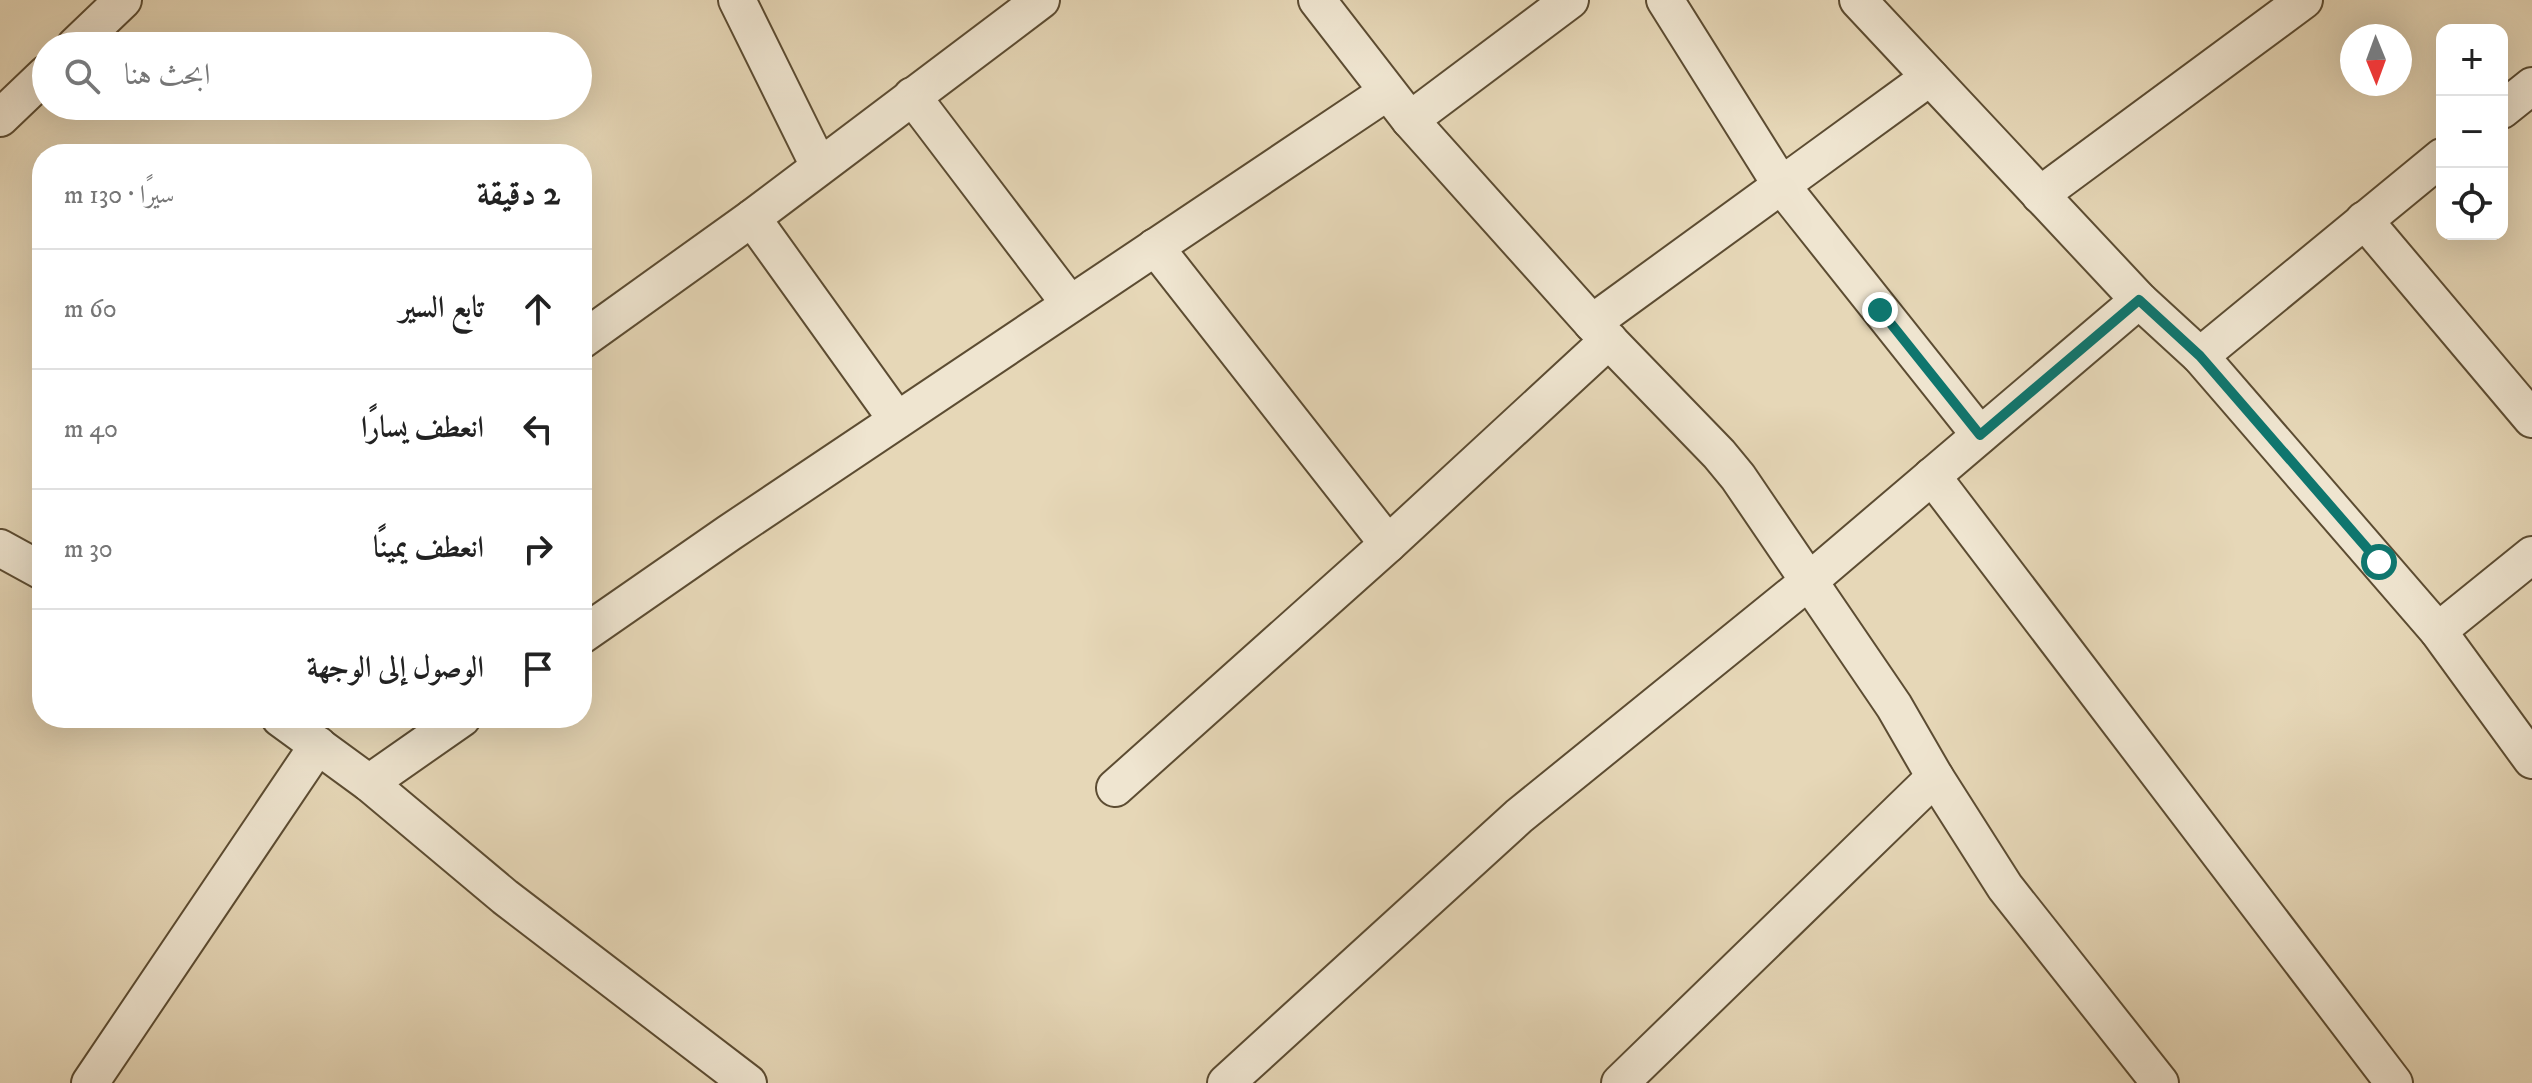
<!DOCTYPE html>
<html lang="ar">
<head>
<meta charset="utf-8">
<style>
	:root { --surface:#fff; --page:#f2f2f2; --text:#222; --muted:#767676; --line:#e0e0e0 }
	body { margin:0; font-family:"IM FELL DW Pica",Amiri,serif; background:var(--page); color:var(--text); direction:rtl }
	.controls { position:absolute; right:24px; top:24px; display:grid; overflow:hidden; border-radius:16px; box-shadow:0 8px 32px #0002 }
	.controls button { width:72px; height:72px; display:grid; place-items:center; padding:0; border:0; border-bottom:2px solid var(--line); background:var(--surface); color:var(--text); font:40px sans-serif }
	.compass { position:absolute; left:2340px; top:24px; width:72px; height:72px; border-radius:50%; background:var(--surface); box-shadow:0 8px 32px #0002; rotate:179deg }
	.stop { position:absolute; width:24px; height:24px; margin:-18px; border:6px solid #0f766e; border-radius:50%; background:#fff }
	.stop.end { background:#0f766e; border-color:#fff; box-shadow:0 2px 8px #0008 }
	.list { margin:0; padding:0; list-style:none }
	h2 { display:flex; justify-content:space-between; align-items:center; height:104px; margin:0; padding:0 32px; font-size:34px }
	h2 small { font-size:26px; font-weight:400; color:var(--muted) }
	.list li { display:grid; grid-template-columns:52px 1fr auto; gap:24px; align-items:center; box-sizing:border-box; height:120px; padding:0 32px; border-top:2px solid var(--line) }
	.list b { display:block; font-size:30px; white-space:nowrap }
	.list em { font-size:26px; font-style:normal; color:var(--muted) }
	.icon { flex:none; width:44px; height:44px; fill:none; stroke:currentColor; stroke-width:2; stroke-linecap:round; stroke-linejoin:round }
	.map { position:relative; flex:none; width:2532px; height:1083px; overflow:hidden; direction:ltr }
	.search { position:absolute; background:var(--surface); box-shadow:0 8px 32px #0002; left:32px; top:32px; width:560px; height:88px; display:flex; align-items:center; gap:20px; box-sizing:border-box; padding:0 28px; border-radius:44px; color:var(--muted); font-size:30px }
	.panel { position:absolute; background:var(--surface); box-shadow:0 8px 32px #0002; left:32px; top:144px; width:560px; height:584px; border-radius:32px; direction:rtl }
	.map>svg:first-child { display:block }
</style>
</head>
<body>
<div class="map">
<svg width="2532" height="1083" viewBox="0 0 2532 1083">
	<rect width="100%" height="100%" fill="#e6d7b7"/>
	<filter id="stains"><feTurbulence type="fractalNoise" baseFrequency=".0025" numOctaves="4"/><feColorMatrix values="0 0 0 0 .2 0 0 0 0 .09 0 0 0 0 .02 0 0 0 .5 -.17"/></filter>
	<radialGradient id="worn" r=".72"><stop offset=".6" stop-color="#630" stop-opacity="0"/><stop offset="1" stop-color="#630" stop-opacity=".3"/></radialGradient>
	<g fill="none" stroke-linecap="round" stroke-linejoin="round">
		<g stroke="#5c4c32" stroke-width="40">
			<g id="street">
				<polyline points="737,0 819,166"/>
				<polyline points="1317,0 1410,120 1592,323 1719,454 1738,477 1894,706 1935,777 2005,887 2160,1083"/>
				<polyline points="1665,0 1781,185 1980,435"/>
				<polyline points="1858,0 2139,300 2200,356 2438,631 2532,760"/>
				<polyline points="75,46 123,0"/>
				<polyline points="912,96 1070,304"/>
				<polyline points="2502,110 2532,86"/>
				<polyline points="0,118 46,74"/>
				<polyline points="1410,120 1570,0"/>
				<polyline points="2040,195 2304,0"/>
				<polyline points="752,218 897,420"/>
				<polyline points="2364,220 2532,419"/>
				<polyline points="1155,247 1388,544"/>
				<polyline points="1592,323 1930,77"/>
				<polyline points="582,340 752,218 1041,0"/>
				<polyline points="2200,356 2442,157"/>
				<polyline points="1932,476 2394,1083"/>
				<polyline points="0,548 42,571"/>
				<polyline points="2438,631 2532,555"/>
				<polyline points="582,635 729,533 1387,92"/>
				<polyline points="280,718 369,783 505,897 748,1083"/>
				<polyline points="369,783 462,718"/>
				<polyline points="1115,788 1388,544 1609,340"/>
				<polyline points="90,1083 318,745"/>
				<polyline points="1226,1083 1519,816 1809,581 2139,300"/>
				<polyline points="1620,1083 1935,777"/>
			</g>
		</g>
		<use href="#street" stroke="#efe5d0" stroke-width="36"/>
	</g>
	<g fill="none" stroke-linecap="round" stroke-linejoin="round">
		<polyline stroke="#0f766e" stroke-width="10" points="1880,310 1980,435 2139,300 2200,356 2379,562"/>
	</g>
	<rect width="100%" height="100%" filter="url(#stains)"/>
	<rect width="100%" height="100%" fill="url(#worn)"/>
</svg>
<div class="controls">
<button>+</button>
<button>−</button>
<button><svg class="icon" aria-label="locate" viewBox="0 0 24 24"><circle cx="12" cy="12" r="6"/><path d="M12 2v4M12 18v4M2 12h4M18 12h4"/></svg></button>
</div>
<svg class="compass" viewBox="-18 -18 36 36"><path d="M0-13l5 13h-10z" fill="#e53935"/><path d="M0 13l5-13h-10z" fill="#767676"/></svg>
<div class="stop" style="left:2379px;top:562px"></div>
<div class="stop end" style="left:1880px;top:310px"></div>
<div class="search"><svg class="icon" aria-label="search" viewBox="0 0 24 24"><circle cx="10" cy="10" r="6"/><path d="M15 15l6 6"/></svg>ابحث هنا</div>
<section class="panel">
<h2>2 دقيقة<small>سيرًا · 130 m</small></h2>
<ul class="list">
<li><svg class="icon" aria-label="ahead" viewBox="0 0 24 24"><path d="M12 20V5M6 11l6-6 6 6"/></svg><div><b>تابع السير</b></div><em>60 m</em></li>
<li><svg class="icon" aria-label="left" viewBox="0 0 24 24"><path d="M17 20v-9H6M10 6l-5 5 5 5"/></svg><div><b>انعطف يسارًا</b></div><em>40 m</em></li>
<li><svg class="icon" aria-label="right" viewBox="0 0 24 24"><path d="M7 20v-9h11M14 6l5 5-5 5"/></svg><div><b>انعطف يمينًا</b></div><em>30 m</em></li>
<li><svg class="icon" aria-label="arrive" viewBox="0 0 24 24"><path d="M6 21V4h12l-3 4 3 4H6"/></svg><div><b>الوصول إلى الوجهة</b></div></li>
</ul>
</section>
</div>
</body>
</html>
